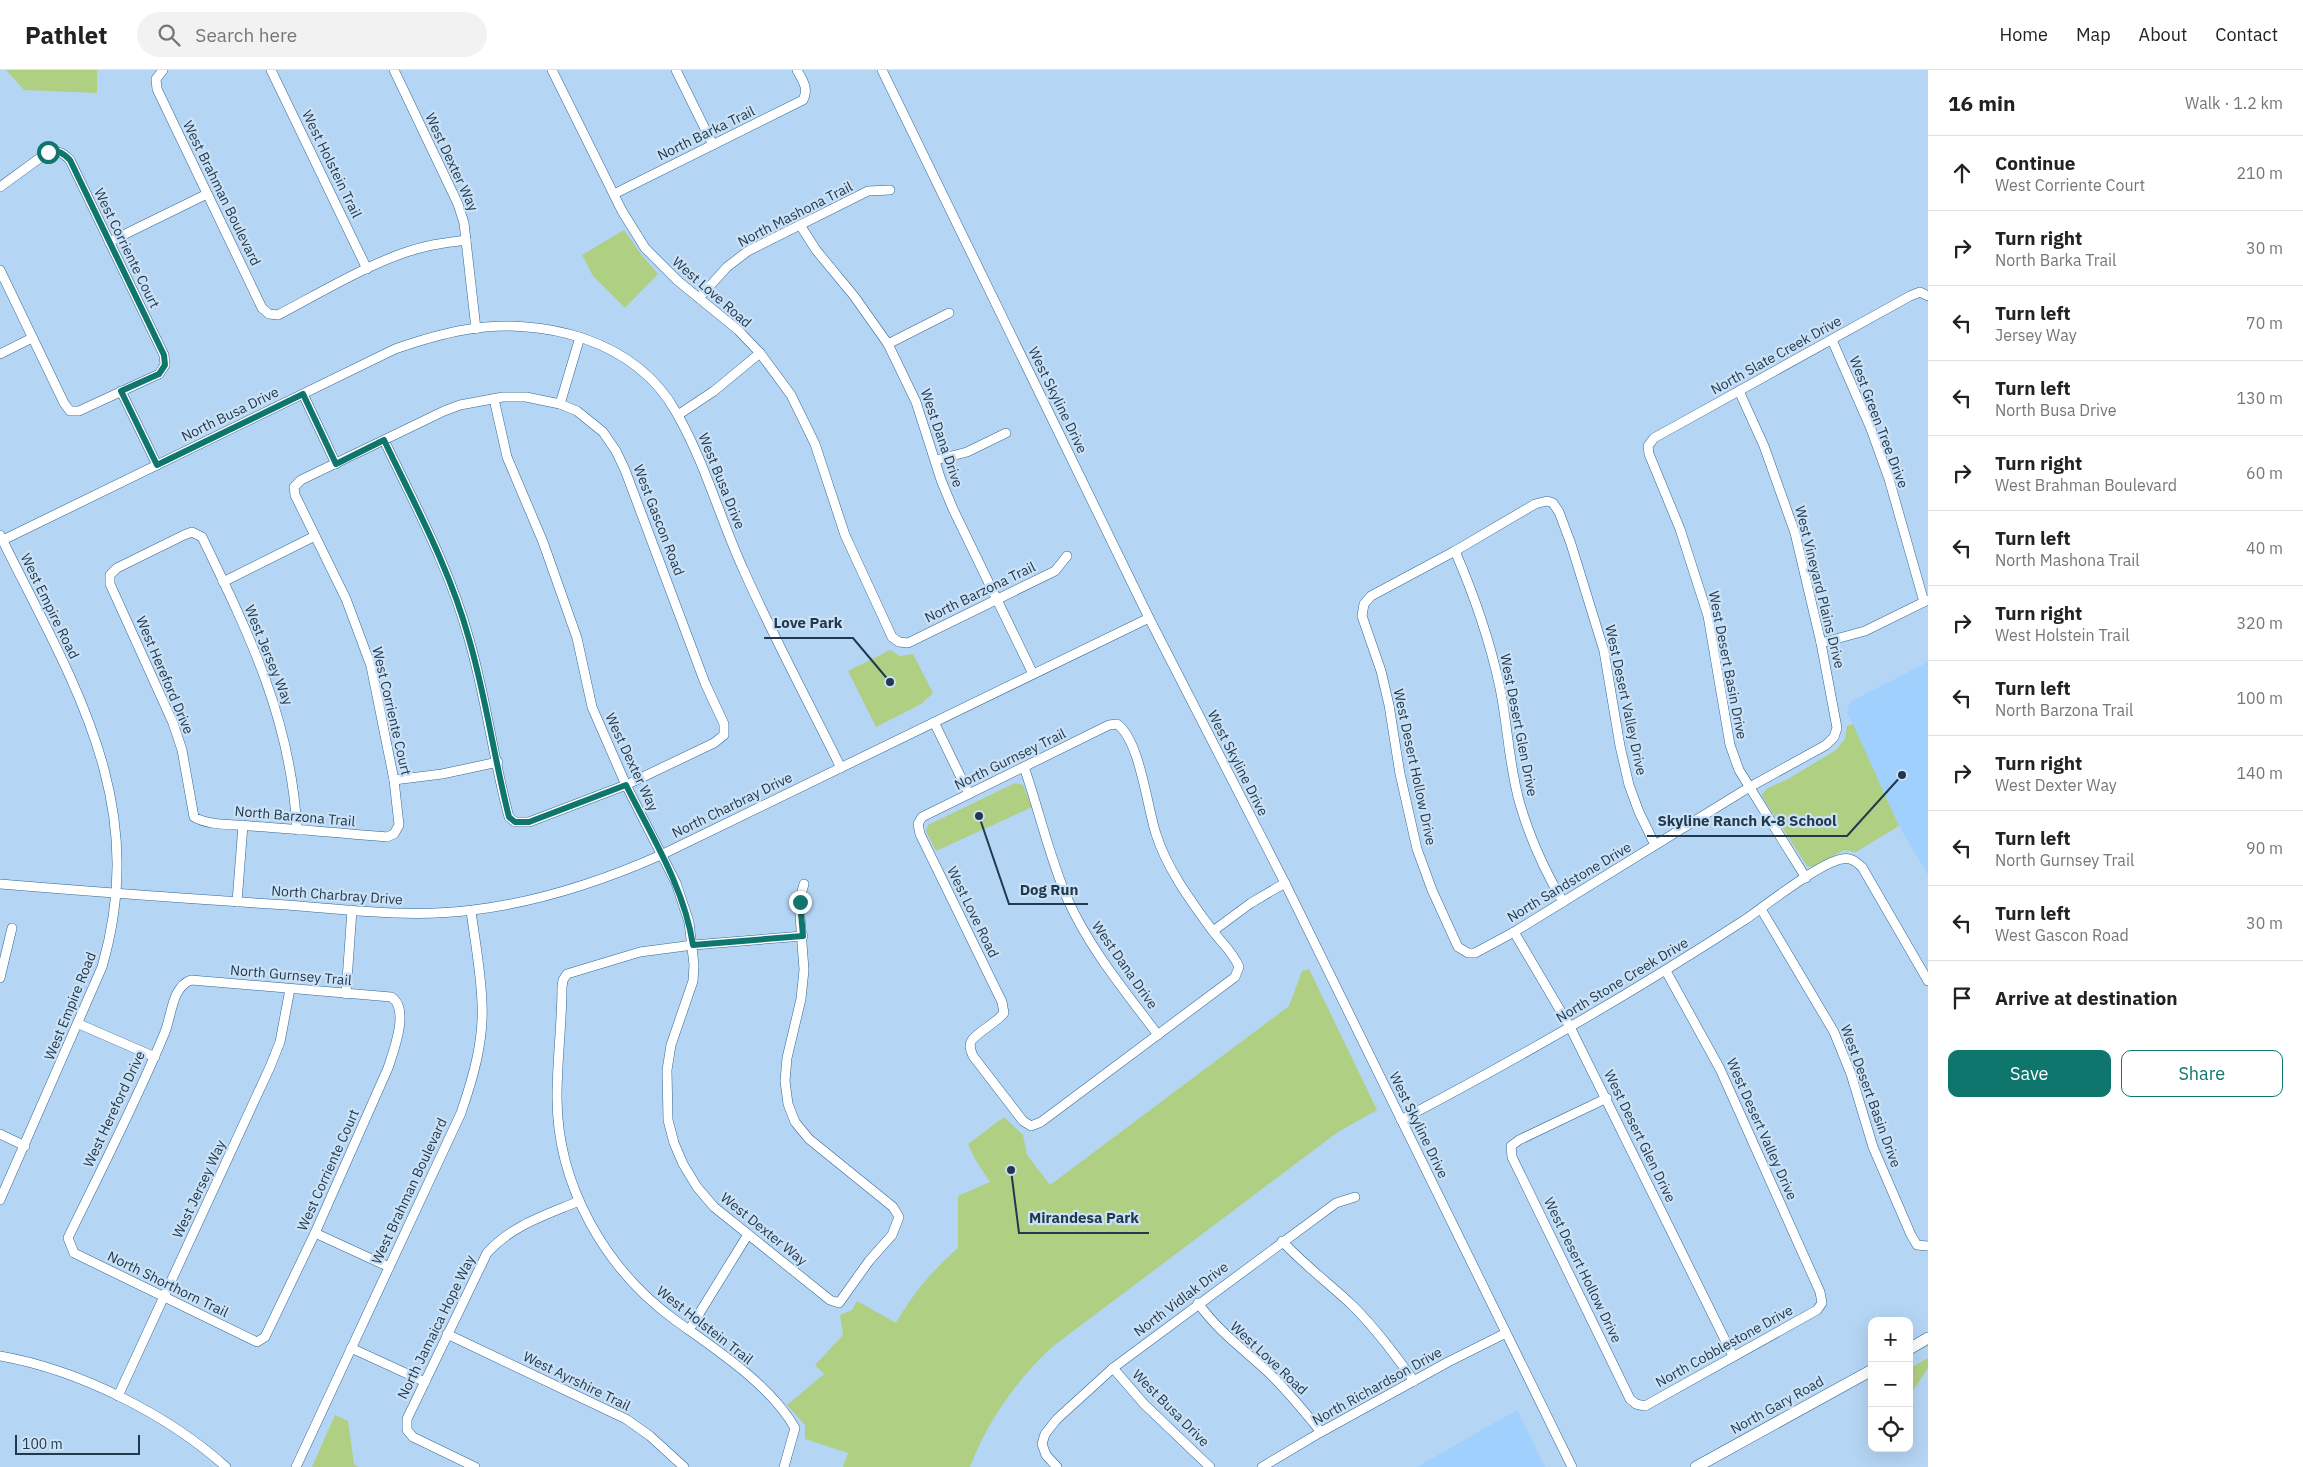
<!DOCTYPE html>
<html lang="en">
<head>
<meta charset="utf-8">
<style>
	:root { --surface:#fff; --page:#f2f2f2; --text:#222; --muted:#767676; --line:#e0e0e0; --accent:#0f766e }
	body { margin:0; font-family:"IBM Plex Sans",sans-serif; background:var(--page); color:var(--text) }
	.controls { position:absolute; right:15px; bottom:15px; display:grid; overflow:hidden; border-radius:10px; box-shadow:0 5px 20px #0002 }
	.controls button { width:45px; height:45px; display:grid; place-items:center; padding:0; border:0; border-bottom:1px solid var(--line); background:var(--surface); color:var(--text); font:25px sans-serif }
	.scale { position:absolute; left:15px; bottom:12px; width:125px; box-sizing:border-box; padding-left:5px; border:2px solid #22384d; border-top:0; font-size:14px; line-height:18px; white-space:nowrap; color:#22384d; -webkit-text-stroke:4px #cbe1f6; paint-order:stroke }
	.stop { position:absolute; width:15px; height:15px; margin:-11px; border:4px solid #0f766e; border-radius:50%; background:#fff }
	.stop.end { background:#0f766e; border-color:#fff; box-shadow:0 1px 5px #0008 }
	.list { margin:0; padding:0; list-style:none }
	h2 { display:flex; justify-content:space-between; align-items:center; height:65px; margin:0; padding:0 20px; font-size:21px }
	h2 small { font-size:16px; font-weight:400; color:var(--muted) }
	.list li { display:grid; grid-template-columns:32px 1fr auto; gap:15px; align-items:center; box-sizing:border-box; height:75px; padding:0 20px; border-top:1px solid var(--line) }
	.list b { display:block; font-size:19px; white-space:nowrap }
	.list p { margin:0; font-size:16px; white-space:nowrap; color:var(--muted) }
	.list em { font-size:16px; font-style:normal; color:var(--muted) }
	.actions { display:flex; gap:10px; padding:15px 20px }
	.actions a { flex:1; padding:11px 0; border:1px solid var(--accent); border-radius:10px; text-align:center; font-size:18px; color:var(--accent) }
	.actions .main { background:var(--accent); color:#fff }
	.icon { flex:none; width:28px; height:28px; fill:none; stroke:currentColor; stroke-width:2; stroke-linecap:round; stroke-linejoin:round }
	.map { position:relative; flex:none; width:1928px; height:1397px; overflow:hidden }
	header { display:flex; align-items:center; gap:30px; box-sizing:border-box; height:70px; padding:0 25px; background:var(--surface); border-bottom:1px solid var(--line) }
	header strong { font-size:24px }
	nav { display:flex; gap:28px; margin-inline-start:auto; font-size:18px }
	.search { width:350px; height:45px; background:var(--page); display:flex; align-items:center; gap:12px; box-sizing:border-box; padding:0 18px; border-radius:28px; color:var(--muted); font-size:19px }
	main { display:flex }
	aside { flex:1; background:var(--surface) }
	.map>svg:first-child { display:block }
</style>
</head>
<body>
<header>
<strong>Pathlet</strong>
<div class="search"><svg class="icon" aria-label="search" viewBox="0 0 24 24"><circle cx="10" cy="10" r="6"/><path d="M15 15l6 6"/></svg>Search here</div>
<nav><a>Home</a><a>Map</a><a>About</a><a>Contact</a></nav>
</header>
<main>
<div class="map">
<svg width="1928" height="1397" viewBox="0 0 1928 1397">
	<rect width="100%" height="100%" fill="#b5d5f4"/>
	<g fill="#9fd0fe">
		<polygon points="1928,592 1928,805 1899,756 1847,642 1850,632"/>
		<polygon points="1517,1340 1545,1397 1417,1397"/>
	</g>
	<g fill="#afd082">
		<polygon points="6,0 97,0 97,23 24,20"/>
		<polygon points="624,160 640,183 658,204 625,238 593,206 582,185"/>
		<polygon points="890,580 900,586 913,584 933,623 921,634 876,657 848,601"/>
		<polygon points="1853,654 1899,756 1856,782 1844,780 1814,797 1807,796 1763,728 1762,724 1768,718 1788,709 1836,680 1845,669 1847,656"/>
		<polygon points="1015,713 1023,715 1032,737 936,781 926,761 928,755"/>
		<path d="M 1309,899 L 1377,1040 L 1338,1062 L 1052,1277 C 1016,1311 988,1350 970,1397 L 843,1397 L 848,1383 L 805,1369 L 805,1355 L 787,1335 L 824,1304 L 815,1295 L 843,1265 L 840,1245 L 852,1240 L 857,1231 L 896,1253 C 913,1223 933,1200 958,1178 L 958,1126 L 990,1112 L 975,1089 L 968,1074 L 1004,1047 L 1023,1065 L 1027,1085 L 1050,1115 L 1289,936 L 1302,901 Z"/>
		<polygon points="1928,1288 1928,1298 1912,1322 1909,1339 1909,1299"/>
		<polygon points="335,1345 348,1351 354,1394 358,1397 312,1397"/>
	</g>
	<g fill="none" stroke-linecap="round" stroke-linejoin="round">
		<g stroke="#336795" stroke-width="10">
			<g id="minor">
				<path d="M 163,0 L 156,9 L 157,19 L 262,238 L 269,244 L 278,245 C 322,222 381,186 428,176 C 440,173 453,172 466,170"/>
				<polyline points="271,0 367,199"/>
				<polyline points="394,0 458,134 464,153 476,259"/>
				<polyline points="552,0 622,141 645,178 678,211 738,260 760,283 791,325 815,374 845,465 892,567 899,572 908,573 1055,501 1067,486"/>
				<polyline points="676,0 713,75"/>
				<polyline points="882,0 1149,548 1285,813 1572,1397"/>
				<path d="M 0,117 L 48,82 C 59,80 63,83 70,90 L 164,285 L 165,295 L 159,304 L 79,341 L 70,341 L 64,333 L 0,200"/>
				<path d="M 614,124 L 803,30 C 809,19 803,11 797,0"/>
				<polyline points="800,155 816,180 854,226 888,274 916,332 941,410 953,439 1033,604"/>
				<polyline points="109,172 207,124"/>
				<polyline points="699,228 727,197 748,181 868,121 890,120"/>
				<polyline points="1832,270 1871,359 1889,409 1924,532"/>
				<polyline points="888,274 949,243"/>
				<polyline points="0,284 32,268"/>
				<polyline points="121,321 157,395"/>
				<polyline points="303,324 336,394"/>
				<polyline points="494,329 507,387 543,472 577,568 592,637 626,715 676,813 689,852 694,895 693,911 671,975 667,1000 668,1050 674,1073 683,1094 697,1117 714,1137 830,1230 839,1233 869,1191 892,1165 899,1147 893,1137 809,1069 795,1052 788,1034 785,1011 787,988 801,929 804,900 799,832 804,814"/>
				<polyline points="560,334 580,267"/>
				<polyline points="678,345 714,321 760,283"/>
				<polyline points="936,390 967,382 1006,363"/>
				<path d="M 0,465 C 71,610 151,729 102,897 L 0,1130"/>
				<path d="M 3,470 L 395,279 C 418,271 440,264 464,260 C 541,246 635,269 676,342 C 705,392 720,449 744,501 C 774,568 809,633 841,698"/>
				<path d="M 1455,481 C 1474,525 1490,571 1500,618 C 1508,657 1509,697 1520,734 C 1530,769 1545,801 1563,832"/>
				<polyline points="223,512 315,466"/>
				<polyline points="1821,573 1865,561 1928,530"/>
				<polyline points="934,652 969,724"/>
				<path d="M 1117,654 C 1140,670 1147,737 1156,764 C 1167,799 1191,831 1212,860 C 1221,872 1233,882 1239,897 L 1235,907 L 1041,1052 L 1031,1056 L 1023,1051 L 973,986 C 971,981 968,975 972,970 C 978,962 996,953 1004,943 L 1002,932 L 920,764 L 918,754 L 922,747 L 1109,655 Z"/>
				<path d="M 1024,697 C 1039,740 1049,786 1067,828 C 1089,878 1125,921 1158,965"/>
				<polyline points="394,710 442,704 498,692"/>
				<path d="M 297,760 C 291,649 249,564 202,467 L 192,462 L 184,465 L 117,498 L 110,505 L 110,514 L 173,653 L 182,680 L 194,747 C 209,756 233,754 251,756 C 296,759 341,763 387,767 L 394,764 L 399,755 L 394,710 L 371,596 L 346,529 L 295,425 L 294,417 L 301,410 L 444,341 L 460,335 L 503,327 L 526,327 L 560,334 L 577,341 L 603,362 L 616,381 L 625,400 L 705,613 L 724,654 L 724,665 L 714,673 L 626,715 L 529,752 L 515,752 L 509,747 C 493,688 486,627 469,569 C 450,499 415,435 384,370"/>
				<polyline points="1655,775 1639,742 1629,715 1620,676 1604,581 1571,474 1559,442 1553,433 1547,431 1535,434 1455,481 1371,526 1364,534 1362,546 1381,601 1389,635 1400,704 1417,779 1432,820 1458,877 1468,883 1475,883 1514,862 1748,718 1826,675 1834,667 1837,658 1821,573 1795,463 1764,376 1739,321"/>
				<polyline points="1806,808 1739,700 1730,675 1708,546 1680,459 1649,384 1648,376 1654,368 1910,226 1920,222 1928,226"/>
				<path d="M 0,814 C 96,822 191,829 287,835 C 349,840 411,848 473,840 C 539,832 600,812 661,785 L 1149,548"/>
				<polyline points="237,832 243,755"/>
				<polyline points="1761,839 1834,962 1851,1004 1873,1077 1911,1165 1917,1175 1928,1176"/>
				<polyline points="1213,861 1251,833 1285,813"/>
				<polyline points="1514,862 1570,957 1733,1286"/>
				<polyline points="0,908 12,858"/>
				<path d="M 191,910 L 391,927 C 410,938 394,980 388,998 L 315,1163 L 265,1267 L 257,1272 L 74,1183 L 68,1168 C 101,1100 136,1032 165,962 C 172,944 172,917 191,910 Z"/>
				<polyline points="346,924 352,840"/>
				<polyline points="79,954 155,987"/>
				<polyline points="1607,1028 1519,1070 1511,1076 1512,1087 1630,1329 1636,1334 1645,1336 1817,1240 1822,1233 1820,1222 1720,999 1666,901"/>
				<path d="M 1401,1050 C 1519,988 1634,922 1746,849 C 1766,835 1821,792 1842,789 C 1851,787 1856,792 1862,797 L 1928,911"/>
				<polyline points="0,1064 25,1076"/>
				<polyline points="315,1163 389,1197"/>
				<path d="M 1282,1171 C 1304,1195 1330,1214 1353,1236 C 1376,1259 1395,1285 1414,1311"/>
				<path d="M 1198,1233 C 1218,1261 1242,1278 1267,1301 C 1287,1320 1304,1341 1321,1362"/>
				<polyline points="689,1260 747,1166"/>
				<polyline points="447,1264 626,1349 650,1366 684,1397"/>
				<polyline points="351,1278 425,1312"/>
				<path d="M 0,1286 C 79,1300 167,1344 226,1397"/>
				<polyline points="1113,1298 1144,1334 1210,1397"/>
				<polyline points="118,1326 270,997 280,972 290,919"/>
				<path d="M 296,1397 L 461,1043 C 473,1008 484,971 482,933 C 481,903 475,871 471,841"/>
				<path d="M 475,1397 L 413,1367 L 407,1360 L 407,1349 L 487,1183 C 512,1155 546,1145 579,1131"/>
				<path d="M 784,1397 L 795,1358 C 770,1314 715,1279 675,1250 C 605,1199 557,1115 557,1027 C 557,990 562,954 562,917 L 563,910 L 567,904 L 640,882 L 693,875 L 803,866"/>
				<polyline points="1057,1397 1046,1385 1042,1374 1045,1364 1057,1349 1113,1298 1336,1133 1355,1127"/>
				<polyline points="1262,1397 1321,1362 1448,1292 1506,1263"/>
			</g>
		</g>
		<g stroke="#336795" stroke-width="12">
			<g id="major">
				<polyline points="1909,1279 1928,1268"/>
				<polyline points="1696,1397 1872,1300"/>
			</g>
		</g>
		<use href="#minor" stroke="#fff" stroke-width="9"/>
		<use href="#major" stroke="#fff" stroke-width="11"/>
	</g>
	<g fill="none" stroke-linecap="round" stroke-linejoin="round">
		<path stroke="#0f766e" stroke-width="6" d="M 48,82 C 59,80 63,83 70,90 L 164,285 L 165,295 L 159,304 L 121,321 L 157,395 L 303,324 L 336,394 L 384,370 C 415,435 450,499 469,569 C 486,627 494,688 509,747 L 515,752 L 529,752 L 626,715 C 652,767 684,817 693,875 L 803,866 L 800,832"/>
	</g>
	<g text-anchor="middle" stroke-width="4.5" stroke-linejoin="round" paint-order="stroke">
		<g font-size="14" fill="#22384d" stroke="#cbe1f6">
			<text transform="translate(706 63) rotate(-26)" y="5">North Barka Trail</text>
			<text transform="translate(452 92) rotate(65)" y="5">West Dexter Way</text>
			<text transform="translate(332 94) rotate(64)" y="5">West Holstein Trail</text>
			<text transform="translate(222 123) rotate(64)" y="5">West Brahman Boulevard</text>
			<text transform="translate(795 144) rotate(-27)" y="5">North Mashona Trail</text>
			<text transform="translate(127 178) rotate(64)" y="5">West Corriente Court</text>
			<text transform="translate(712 222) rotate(41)" y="5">West Love Road</text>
			<text transform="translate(1776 285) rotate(-29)" y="5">North Slate Creek Drive</text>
			<text transform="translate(1058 330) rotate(64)" y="5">West Skyline Drive</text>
			<text transform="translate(230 344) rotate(-26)" y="5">North Busa Drive</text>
			<text transform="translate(1879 352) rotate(69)" y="5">West Green Tree Drive</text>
			<text transform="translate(942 368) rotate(71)" y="5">West Dana Drive</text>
			<text transform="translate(722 411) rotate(68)" y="5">West Busa Drive</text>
			<text transform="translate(659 450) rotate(69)" y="5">West Gascon Road</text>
			<text transform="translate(1820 517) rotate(76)" y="5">West Vineyard Plains Drive</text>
			<text transform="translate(980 522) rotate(-26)" y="5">North Barzona Trail</text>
			<text transform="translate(50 536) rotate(64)" y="5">West Empire Road</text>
			<text transform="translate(269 585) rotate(68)" y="5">West Jersey Way</text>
			<text transform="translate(1728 595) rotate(79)" y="5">West Desert Basin Drive</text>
			<text transform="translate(165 605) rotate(67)" y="5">West Hereford Drive</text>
			<text transform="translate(1626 630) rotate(78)" y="5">West Desert Valley Drive</text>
			<text transform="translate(392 641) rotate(77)" y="5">West Corriente Court</text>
			<text transform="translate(1519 655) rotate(79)" y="5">West Desert Glen Drive</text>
			<text transform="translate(1010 689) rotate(-26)" y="5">North Gurnsey Trail</text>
			<text transform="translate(632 692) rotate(65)" y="5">West Dexter Way</text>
			<text transform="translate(1238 693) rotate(63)" y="5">West Skyline Drive</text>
			<text transform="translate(1415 697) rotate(78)" y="5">West Desert Hollow Drive</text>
			<text transform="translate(732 735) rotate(-26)" y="5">North Charbray Drive</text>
			<text transform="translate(295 746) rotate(5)" y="5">North Barzona Trail</text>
			<text transform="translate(1569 812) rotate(-31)" y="5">North Sandstone Drive</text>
			<text transform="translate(337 825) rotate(4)" y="5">North Charbray Drive</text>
			<text transform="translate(973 842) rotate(64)" y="5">West Love Road</text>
			<text transform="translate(1125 895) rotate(55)" y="5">West Dana Drive</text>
			<text transform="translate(291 905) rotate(5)" y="5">North Gurnsey Trail</text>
			<text transform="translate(1622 910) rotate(-31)" y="5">North Stone Creek Drive</text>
			<text transform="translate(70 936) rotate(-68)" y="5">West Empire Road</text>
			<text transform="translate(1871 1026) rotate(70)" y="5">West Desert Basin Drive</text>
			<text transform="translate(114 1039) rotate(-65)" y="5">West Hereford Drive</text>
			<text transform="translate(1419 1055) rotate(64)" y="5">West Skyline Drive</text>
			<text transform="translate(1762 1059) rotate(66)" y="5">West Desert Valley Drive</text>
			<text transform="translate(1640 1066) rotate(64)" y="5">West Desert Glen Drive</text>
			<text transform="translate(328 1100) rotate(-66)" y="5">West Corriente Court</text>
			<text transform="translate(199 1119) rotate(-65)" y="5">West Jersey Way</text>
			<text transform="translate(409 1121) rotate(-65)" y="5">West Brahman Boulevard</text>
			<text transform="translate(764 1159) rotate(39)" y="5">West Dexter Way</text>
			<text transform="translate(1583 1200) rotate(64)" y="5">West Desert Hollow Drive</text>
			<text transform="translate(168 1214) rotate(26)" y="5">North Shorthorn Trail</text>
			<text transform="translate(1181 1229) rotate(-37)" y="5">North Vidlak Drive</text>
			<text transform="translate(705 1255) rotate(38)" y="5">West Holstein Trail</text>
			<text transform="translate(436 1257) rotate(-64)" y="5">North Jamaica Hope Way</text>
			<text transform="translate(1724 1276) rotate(-29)" y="5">North Cobblestone Drive</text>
			<text transform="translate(1269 1288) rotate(43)" y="5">West Love Road</text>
			<text transform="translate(577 1311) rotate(26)" y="5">West Ayrshire Trail</text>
			<text transform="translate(1377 1316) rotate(-29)" y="5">North Richardson Drive</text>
			<text transform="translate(1777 1335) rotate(-29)" y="5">North Gary Road</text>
			<text transform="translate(1171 1338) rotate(45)" y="5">West Busa Drive</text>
		</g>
	</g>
	<path fill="none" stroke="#22384d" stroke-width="2" d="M890 612L853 568H764M1902 705L1847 766H1647M979 746L1009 834H1088M1011 1100L1019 1163H1149"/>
	<g fill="#22384d" stroke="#cbe1f6" stroke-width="2">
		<circle cx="890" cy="612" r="5"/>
		<circle cx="1902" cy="705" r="5"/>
		<circle cx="979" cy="746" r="5"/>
		<circle cx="1011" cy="1100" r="5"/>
	</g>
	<g font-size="15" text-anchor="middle" font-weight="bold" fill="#22384d" stroke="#cbe1f6" stroke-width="4.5" stroke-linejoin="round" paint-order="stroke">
		<text x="808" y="558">Love Park</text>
		<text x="1747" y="756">Skyline Ranch K-8 School</text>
		<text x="1049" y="825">Dog Run</text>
		<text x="1084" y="1153">Mirandesa Park</text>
	</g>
</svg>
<div class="controls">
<button>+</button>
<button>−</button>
<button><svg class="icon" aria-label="locate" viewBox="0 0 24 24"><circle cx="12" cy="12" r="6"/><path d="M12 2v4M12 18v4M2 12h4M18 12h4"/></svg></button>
</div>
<div class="scale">100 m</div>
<div class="stop" style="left:48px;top:82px"></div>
<div class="stop end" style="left:800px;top:832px"></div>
</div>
<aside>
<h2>16 min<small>Walk · 1.2 km</small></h2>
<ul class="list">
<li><svg class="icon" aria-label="ahead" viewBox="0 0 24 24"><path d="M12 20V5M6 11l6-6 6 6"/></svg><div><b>Continue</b><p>West Corriente Court</p></div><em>210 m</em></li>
<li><svg class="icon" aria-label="right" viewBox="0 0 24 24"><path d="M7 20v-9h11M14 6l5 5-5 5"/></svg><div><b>Turn right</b><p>North Barka Trail</p></div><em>30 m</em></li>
<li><svg class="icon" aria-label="left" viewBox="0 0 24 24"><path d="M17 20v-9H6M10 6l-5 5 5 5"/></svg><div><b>Turn left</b><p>Jersey Way</p></div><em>70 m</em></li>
<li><svg class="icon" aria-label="left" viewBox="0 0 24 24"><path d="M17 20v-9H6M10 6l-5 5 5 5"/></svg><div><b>Turn left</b><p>North Busa Drive</p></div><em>130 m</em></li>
<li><svg class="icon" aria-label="right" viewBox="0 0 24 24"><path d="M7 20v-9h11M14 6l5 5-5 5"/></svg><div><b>Turn right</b><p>West Brahman Boulevard</p></div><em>60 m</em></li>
<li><svg class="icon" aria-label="left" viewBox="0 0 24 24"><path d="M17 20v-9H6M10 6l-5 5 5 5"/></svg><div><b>Turn left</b><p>North Mashona Trail</p></div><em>40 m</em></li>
<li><svg class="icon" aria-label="right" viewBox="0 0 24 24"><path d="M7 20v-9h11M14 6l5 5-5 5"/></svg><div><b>Turn right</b><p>West Holstein Trail</p></div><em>320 m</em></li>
<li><svg class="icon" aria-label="left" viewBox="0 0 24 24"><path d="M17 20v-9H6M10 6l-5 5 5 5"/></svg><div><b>Turn left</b><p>North Barzona Trail</p></div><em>100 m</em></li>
<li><svg class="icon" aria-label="right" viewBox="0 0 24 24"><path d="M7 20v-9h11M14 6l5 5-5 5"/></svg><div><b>Turn right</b><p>West Dexter Way</p></div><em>140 m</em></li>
<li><svg class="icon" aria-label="left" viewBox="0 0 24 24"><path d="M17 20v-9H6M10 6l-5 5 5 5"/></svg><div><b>Turn left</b><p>North Gurnsey Trail</p></div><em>90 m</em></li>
<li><svg class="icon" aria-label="left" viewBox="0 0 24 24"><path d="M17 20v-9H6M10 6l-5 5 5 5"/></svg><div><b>Turn left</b><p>West Gascon Road</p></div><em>30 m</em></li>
<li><svg class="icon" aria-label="arrive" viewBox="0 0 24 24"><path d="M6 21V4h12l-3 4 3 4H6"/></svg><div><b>Arrive at destination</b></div></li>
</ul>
<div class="actions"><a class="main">Save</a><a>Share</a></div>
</aside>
</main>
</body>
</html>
